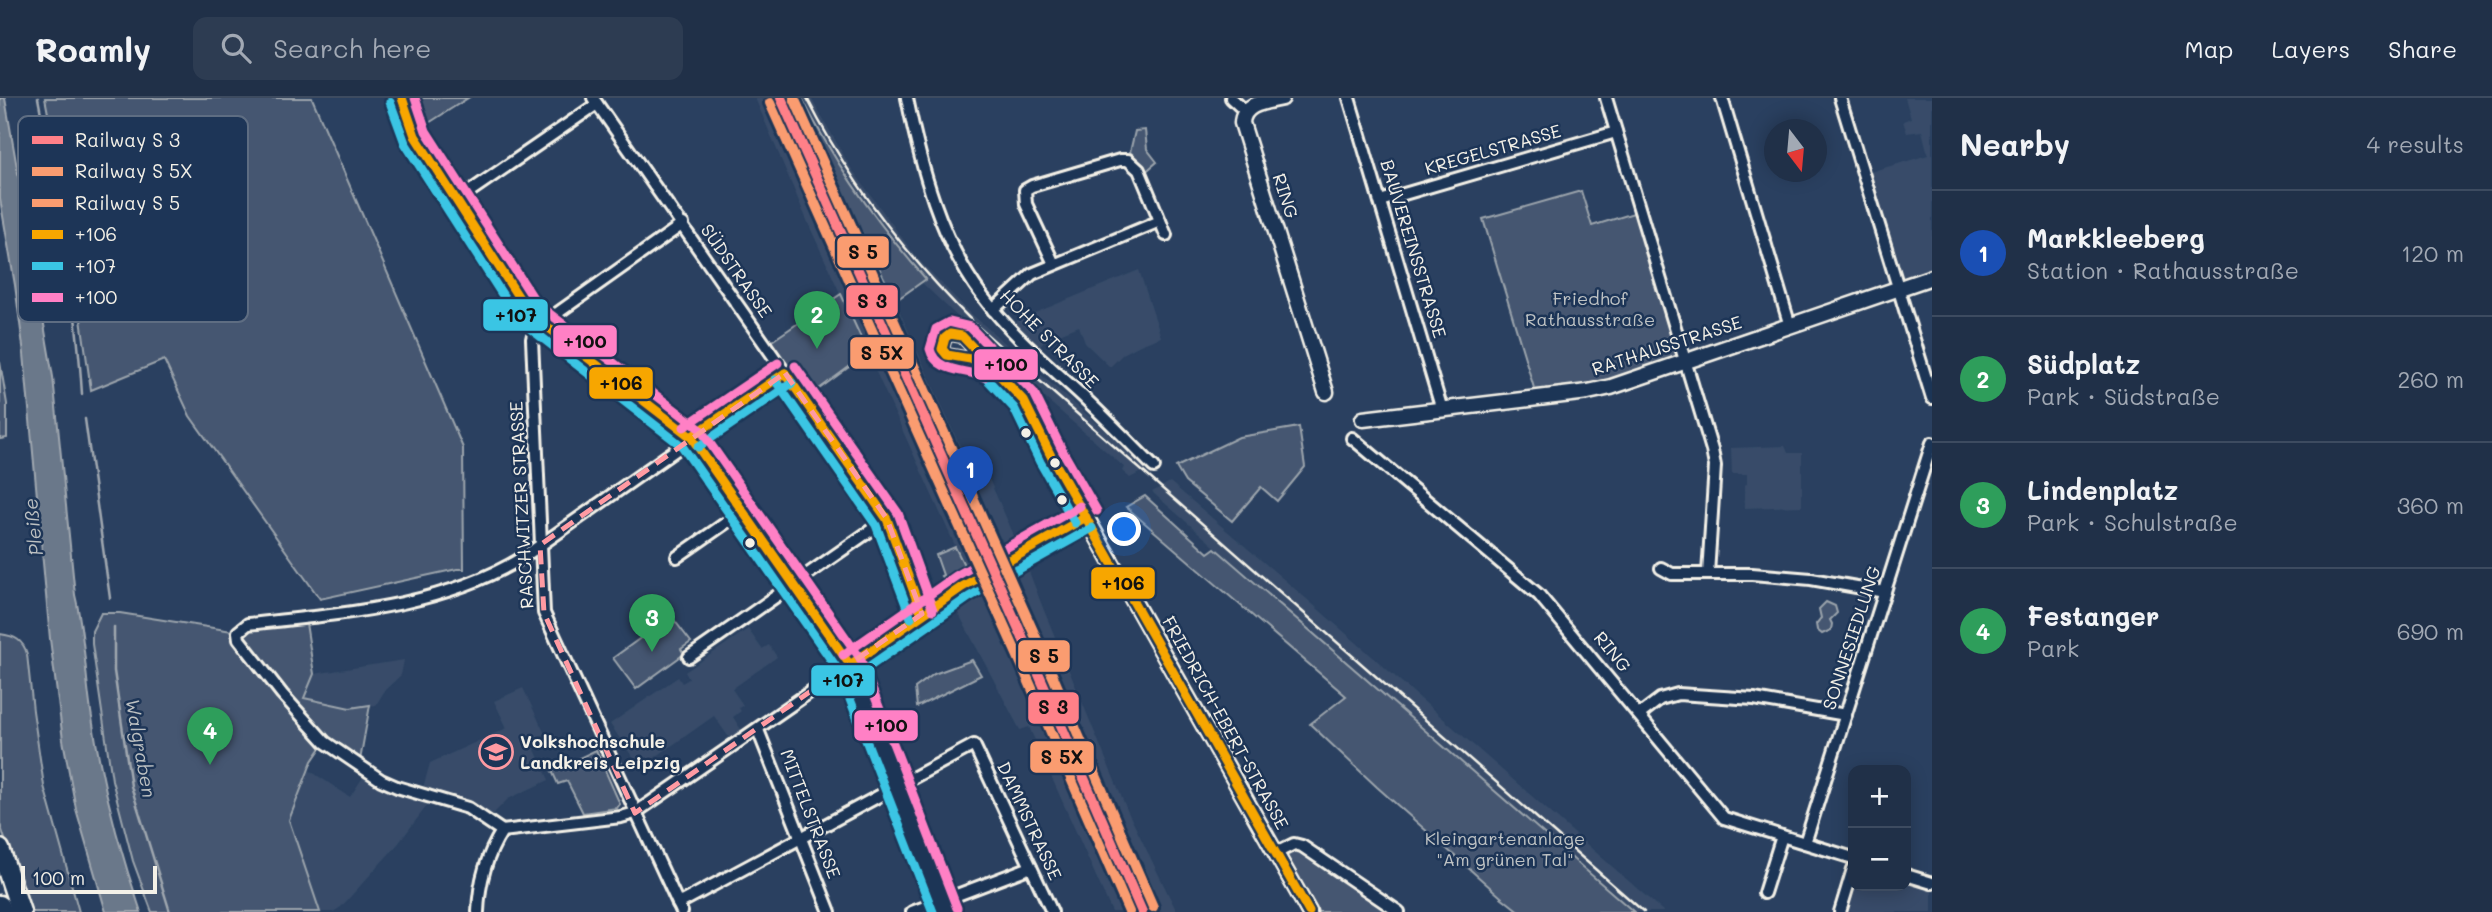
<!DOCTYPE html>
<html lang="en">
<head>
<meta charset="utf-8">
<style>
	:root { --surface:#203048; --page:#2d3c52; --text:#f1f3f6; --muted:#a2a9b4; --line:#3d4b60; --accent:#ea580c }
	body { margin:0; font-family:Mali,sans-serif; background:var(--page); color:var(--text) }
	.controls { position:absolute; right:21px; bottom:21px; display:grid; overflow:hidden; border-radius:14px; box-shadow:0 4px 18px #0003 }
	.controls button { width:63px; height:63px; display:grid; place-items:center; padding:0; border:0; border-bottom:2px solid var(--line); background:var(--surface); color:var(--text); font:35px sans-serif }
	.compass { position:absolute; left:1764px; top:21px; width:63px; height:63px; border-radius:50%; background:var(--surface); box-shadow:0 4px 18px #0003; rotate:164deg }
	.scale { position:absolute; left:21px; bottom:18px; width:136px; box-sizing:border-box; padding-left:7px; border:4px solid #f4f1e8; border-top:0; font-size:19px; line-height:24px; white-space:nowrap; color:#f4f1e8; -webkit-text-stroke:5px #1d3557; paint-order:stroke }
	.you { position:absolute; left:1125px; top:432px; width:24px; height:24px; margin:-18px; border:5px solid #fff; border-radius:50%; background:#1a73e8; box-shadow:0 0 0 10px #1a73e833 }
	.badge { display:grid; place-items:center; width:46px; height:46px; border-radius:50%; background:var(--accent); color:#fff; font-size:23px; font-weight:700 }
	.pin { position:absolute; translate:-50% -58px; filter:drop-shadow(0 2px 4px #0008) }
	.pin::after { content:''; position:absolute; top:37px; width:24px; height:21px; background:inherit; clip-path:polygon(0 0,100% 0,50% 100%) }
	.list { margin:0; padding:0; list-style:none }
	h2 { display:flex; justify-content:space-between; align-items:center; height:91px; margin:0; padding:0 28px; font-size:30px }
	h2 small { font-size:23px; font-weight:400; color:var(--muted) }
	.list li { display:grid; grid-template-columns:46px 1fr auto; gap:21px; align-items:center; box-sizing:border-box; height:126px; padding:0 28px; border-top:2px solid var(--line) }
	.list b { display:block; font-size:26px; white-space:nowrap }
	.list p { margin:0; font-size:23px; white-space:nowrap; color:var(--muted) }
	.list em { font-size:23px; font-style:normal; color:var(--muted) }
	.icon { flex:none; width:38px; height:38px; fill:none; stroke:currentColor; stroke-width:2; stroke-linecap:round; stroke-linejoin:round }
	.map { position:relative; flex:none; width:1932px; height:814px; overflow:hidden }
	header { display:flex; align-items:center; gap:42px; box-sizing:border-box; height:98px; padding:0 35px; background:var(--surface); border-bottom:2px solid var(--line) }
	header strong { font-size:33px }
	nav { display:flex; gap:38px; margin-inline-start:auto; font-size:24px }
	.search { width:490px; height:63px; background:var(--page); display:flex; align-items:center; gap:18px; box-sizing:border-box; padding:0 24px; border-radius:14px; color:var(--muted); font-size:26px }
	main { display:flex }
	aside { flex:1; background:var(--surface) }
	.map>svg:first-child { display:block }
</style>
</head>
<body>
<header>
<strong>Roamly</strong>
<div class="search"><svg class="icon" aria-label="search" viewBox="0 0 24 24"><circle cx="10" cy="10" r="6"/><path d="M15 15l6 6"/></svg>Search here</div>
<nav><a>Map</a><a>Layers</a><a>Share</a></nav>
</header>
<main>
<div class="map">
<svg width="1932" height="814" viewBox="0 0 1932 814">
	<rect width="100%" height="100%" fill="#2a4060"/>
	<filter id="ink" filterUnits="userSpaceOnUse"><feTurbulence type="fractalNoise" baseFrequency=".0143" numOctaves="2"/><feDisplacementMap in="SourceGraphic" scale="14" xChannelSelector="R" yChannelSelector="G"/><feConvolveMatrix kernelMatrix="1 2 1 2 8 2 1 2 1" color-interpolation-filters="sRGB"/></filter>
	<g filter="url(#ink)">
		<g fill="#374c69">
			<polygon points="755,0 811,0 851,70 916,159 969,214 1145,367 1145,372 1130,380 1122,373 1124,369 1021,279 921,184 895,203 963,355 980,361 1013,435 1013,444 1005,449 1001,440 994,443 1000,459 992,463 985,449 980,452 986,466 982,469 975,455 968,459 974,473 968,476 809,127"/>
			<polygon points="1905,0 1932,0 1932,179 1899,191 1863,76 1928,57 1922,33 1907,35 1903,23 1911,20"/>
			<polygon points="1139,172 1161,239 1140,247 1123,256 1110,269 1085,245 1079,228 1045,242 1035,254 1008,228 1030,217"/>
			<polygon points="1785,348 1788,355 1802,355 1802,408 1745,410 1744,387 1747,386 1747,376 1732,376 1731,350"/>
			<polygon points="1170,384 1309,503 1664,814 1634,814 1152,394"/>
			<polygon points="1025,463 1043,510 1127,712 1177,814 1112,814 1029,629 1020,632 953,505 980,488 986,501 991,499 994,497 988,484 992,481 999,494 1005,491 999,478 1006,474 1012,486 1019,482 1014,469"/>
			<polygon points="748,531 762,551 769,547 777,559 732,591 743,607 739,610 741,613 733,619 742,633 730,641 714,618 640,670 610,626 678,579 682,585 689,581 685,574"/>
			<polygon points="404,562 401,577 385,592 376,607 350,610 303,600 314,576"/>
			<polygon points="523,590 545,636 531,643 549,682 508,701 495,714 491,725 430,700 426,709 398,746 341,809 333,814 320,814 289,722 309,672 350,699 367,673 421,697 430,665 507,630 494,603"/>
			<polygon points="1906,777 1932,785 1932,814 1840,814 1853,788 1906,788"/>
		</g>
		<g fill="#445771" stroke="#9ca4ac" stroke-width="2">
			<polygon points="45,0 312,0 463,350 464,471 457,471 320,501 190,318 164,262 91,292 63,93"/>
			<polygon points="402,0 468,0 413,35"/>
			<path d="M 796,0 L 802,0 C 835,66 877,126 926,181 L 895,203 L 880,172 L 877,160 L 873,157 Z"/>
			<polygon points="1145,32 1147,51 1157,64 1144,75 1139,63 1130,54 1135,33"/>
			<polygon points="1581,93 1592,128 1640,113 1686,264 1537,300 1483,121"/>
			<polygon points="841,196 868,255 804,302 766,247"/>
			<polygon points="0,264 7,306 7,340 0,341"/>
			<polygon points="1299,329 1305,369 1277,403 1261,389 1232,423 1185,384 1176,369 1239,339"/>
			<polygon points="1145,398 1208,455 1215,450 1634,814 1520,814 1501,799 1377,689 1310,626 1346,598 1126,409"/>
			<polygon points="955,449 972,483 954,495 941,478 943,477 936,457"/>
			<polygon points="1826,504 1835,508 1837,515 1830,522 1832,526 1831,532 1822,536 1817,532 1816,526 1821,520 1819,511"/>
			<polygon points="101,515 120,515 238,534 242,529 305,519 314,576 304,600 350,610 370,607 359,668 325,644 312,663 289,722 320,814 152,814 133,763 112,682 92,546 92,533"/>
			<polygon points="671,518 691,544 681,551 684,556 636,591 613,560"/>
			<path d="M 0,536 C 15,538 23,542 27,556 L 33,613 L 44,688 L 79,814 L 29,814 L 0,726 Z"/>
			<polygon points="972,562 981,577 917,609 915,590 934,576"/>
			<polygon points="596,652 620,706 617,710 583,715 567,683 558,686 552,673"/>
			<polygon points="1291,746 1399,814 1309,814 1276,755"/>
		</g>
		<path fill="#6a788a" stroke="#a1a8b0" stroke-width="2" d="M 0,0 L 5,0 L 53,279 L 75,497 C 85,537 85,579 92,620 C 102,686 119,751 141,814 L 106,814 L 76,711 L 63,642 L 50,541 L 24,256 L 15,187 L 0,101 Z"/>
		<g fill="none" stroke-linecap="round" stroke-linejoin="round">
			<g stroke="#a1a8b0" stroke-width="2.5">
				<path d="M 38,0 C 57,98 76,196 82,296"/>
				<polyline points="85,321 110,500"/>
				<polyline points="114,529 114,573 131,688 170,814"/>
			</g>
			<g stroke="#f4f1e8" stroke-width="16">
				<g id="minor">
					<polyline points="593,0 887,421 922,516"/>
					<path d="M 907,0 C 921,69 940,142 983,199 C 1010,235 1045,264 1078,294 C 1104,318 1129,344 1154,369"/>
					<polyline points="1231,0 1245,13"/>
					<polyline points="1349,0 1442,312"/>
					<polyline points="1606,0 1712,352 1715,368 1708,476"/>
					<polyline points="1722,0 1790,228"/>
					<polyline points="1840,0 1932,300"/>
					<polyline points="456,103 597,6"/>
					<polyline points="1380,103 1616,34"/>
					<polyline points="1054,166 1026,106 1025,92 1032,88 1120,62 1128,62 1139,72 1166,137"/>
					<polyline points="993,212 1032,176 1160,123"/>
					<polyline points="537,221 532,241 544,515 682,814"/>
					<polyline points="542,226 683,126"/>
					<polyline points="1352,340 1539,497 1724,720 1853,760"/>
					<polyline points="677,459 743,413"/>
					<polyline points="1661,470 1672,476 1752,476 1811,481 1885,494"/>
					<polyline points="689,559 887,421"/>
					<polyline points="1639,617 1660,601 1678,596 1754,601 1846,617"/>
					<polyline points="758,632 830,814"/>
					<polyline points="502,733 621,719 635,715 962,489 1086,419 1051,358 1024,303 962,238 950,236 945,240 942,251 947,257 976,262 989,268"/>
					<path d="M 502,733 L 468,710 L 397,689 L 381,682 L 325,644 L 282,596 L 239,541 L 238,534 L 248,526 C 341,516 444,509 525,458 L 785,275"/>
					<polyline points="1805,745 1932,345"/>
					<polyline points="1276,755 1294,746 1302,748 1399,814"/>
					<polyline points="1906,777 1932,785"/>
					<polyline points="1764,795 1782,738"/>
					<polyline points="678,806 974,647 1052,814"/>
					<path d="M 478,814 C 479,784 486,758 502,733"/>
					<polyline points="912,814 1031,769"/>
					<polyline points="1840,814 1853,771"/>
				</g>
			</g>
			<g stroke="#f4f1e8" stroke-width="19">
				<g id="tertiary">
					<path d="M 1282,0 C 1266,4 1243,5 1242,25 L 1326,294"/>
					<polyline points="1363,321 1588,294 1611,289 1932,179"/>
					<polyline points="1086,419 1309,814"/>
				</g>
			</g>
			<g stroke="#f4f1e8" stroke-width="21">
				<polyline id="secondary" points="402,0 415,38 528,214 691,339 850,567 917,735 946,814"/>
			</g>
			<g stroke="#f4f1e8" stroke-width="23">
				<g id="trunk">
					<polyline points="0,751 21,814"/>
					<polyline points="0,807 3,814"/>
				</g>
			</g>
			<use href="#minor" stroke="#1d3557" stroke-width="10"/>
			<use href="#tertiary" stroke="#1d3557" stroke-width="14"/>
			<use href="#secondary" stroke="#1d3557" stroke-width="16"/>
			<use href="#trunk" stroke="#1d3557" stroke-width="18"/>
			<g stroke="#f4f1e8" stroke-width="2.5">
				<polyline points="769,0 1130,814"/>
				<path d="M 807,0 C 850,85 907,159 975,226 L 1644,814"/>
			</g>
			<g stroke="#1d3557" stroke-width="14">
				<g id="bus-1">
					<polyline points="402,0 415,38 528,214 691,339 850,567"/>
					<polyline points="989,268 976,262 947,257 942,251 945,240 950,236 962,238 1024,303 1051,358 1309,814"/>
					<polyline points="785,275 887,421 922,516"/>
					<polyline points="691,339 785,275"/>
					<polyline points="850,567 962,489 1086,419"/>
				</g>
			</g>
			<g stroke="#1d3557" stroke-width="14">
				<g id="bus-2">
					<polyline points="390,4 405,45 518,221 682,348 839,573 933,814"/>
					<polyline points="985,279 1014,310 1040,364 1075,425"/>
					<polyline points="775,282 876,427 911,520"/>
					<polyline points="698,349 792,285"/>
					<polyline points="857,577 969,499 1092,430"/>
				</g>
			</g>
			<g stroke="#1d3557" stroke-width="14">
				<g id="bus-3">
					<polyline points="415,0 426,33 537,206 700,331 860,560 957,810"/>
					<polyline points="795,268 898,415 933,512"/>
					<path d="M 984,279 C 965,271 936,275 930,251 L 936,231 L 949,224 L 970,229 L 1034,295 L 1062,352 L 1097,413"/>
					<polyline points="684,329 778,265"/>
					<polyline points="843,557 956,478 1080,408"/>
				</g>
			</g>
			<use href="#bus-1" stroke="#f7a600" stroke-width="9"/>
			<use href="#bus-2" stroke="#3ac5e4" stroke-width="9"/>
			<use href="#bus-3" stroke="#ff80c5" stroke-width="9"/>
			<g stroke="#1d3557" stroke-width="16">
				<polyline id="rail-1" points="781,0 1031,558 1142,814"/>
			</g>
			<g stroke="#1d3557" stroke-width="16">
				<polyline id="rail-2" points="770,5 1020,563 1129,814"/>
			</g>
			<g stroke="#1d3557" stroke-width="16">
				<polyline id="rail-3" points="794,0 1042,553 1153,809"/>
			</g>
			<use href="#rail-1" stroke="#ff8088" stroke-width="10"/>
			<use href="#rail-2" stroke="#fa9c70" stroke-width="10"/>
			<use href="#rail-3" stroke="#fa9c70" stroke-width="10"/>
		</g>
	</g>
	<path fill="none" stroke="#ff9aa2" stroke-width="5" stroke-dasharray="14 9" stroke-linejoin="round" d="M 785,275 L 887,421 L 922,516 L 635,715 L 544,515 L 540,447 Z"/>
	<defs>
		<g id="university-ring" transform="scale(1.75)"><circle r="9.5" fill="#1d3557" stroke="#ff9aa2" stroke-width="1.5"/><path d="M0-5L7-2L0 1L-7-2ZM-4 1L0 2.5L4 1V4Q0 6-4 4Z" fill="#ff9aa2"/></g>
	</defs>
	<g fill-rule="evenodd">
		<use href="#university-ring" x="496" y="654"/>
	</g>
	<g fill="#f4f1e8" stroke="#1d3557" stroke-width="2.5">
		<circle cx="1026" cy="335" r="6"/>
		<circle cx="1055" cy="365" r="6"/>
		<circle cx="1062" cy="402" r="6"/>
		<circle cx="750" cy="445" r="6"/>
	</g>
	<g text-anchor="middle" stroke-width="5" stroke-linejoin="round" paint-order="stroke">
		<g font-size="18" fill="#f4f1e8" stroke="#1d3557">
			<text transform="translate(1493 52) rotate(-16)" y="6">KREGELSTRASSE</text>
			<text transform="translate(1285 98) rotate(72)" y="6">RING</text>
			<text transform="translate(1413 151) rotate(73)" y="6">BAUVEREINSSTRASSE</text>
			<text transform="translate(736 173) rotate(55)" y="6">SÜDSTRASSE</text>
			<text transform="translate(1049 241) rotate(45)" y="6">HOHE STRASSE</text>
			<text transform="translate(1667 248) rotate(-18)" y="6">RATHAUSSTRASSE</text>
			<text transform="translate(522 407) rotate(-93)" y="6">RASCHWITZER STRASSE</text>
			<text transform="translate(1852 540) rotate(-72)" y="6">SONNESIEDLUNG</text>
			<text transform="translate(1612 554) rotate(51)" y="6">RING</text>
			<text transform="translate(1225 625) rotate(61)" y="6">FRIEDRICH-EBERT-STRASSE</text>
			<text transform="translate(810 716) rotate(69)" y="6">MITTELSTRASSE</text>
			<text transform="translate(1029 723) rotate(65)" y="6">DAMMSTRASSE</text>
		</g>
		<g font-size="18" fill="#bfc3c4" stroke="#1d3557">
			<text x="1590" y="207">Friedhof<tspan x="1590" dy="21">Rathausstraße</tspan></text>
			<text x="1505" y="747">Kleingartenanlage<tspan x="1505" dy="21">"Am grünen Tal"</tspan></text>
		</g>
		<g font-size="18" font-weight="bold" fill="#f4f1e8" stroke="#1d3557" text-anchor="start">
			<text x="520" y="650">Volkshochschule<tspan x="520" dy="21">Landkreis Leipzig</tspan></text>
		</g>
		<g font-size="19" font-style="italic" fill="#bdc1c2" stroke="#1d3557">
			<text transform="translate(33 429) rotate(-96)" y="7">Pleiße</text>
			<text transform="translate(141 650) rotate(80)" y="7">Walgraben</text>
		</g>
	</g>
	<rect x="18" y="18" width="230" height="206" rx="10" fill="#1d3557" stroke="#5e6d82" stroke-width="2"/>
	<rect x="32" y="38" width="31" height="8" fill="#ff8088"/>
	<rect x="32" y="69" width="31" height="9" fill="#fa9c70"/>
	<rect x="32" y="101" width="31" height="8" fill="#fa9c70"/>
	<rect x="32" y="132" width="31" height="9" fill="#f7a600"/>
	<rect x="32" y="164" width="31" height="8" fill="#3ac5e4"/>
	<rect x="32" y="195" width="31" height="9" fill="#ff80c5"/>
	<g font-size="19" fill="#f4f1e8">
		<text x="75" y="49">Railway S 3</text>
		<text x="75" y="80">Railway S 5X</text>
		<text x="75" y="112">Railway S 5</text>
		<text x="75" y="143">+106</text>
		<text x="75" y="175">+107</text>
		<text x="75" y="206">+100</text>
	</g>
	<g stroke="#1d3557" stroke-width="2.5">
		<rect x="836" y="137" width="54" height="34" rx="7" fill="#fa9c70"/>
		<rect x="845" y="186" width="54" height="34" rx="7" fill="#ff8088"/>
		<rect x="482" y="200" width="67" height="34" rx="7" fill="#3ac5e4"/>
		<rect x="552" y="226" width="66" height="34" rx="7" fill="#ff80c5"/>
		<rect x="849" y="238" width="66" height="34" rx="7" fill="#fa9c70"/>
		<rect x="973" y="250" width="66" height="33" rx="7" fill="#ff80c5"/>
		<rect x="588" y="268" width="66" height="34" rx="7" fill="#f7a600"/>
		<rect x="1090" y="468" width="66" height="34" rx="7" fill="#f7a600"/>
		<rect x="1017" y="541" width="54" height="34" rx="7" fill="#fa9c70"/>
		<rect x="810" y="566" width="66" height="33" rx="7" fill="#3ac5e4"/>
		<rect x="1027" y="593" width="53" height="34" rx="7" fill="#ff8088"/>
		<rect x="853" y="611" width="66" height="33" rx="7" fill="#ff80c5"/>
		<rect x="1029" y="642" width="66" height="34" rx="7" fill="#fa9c70"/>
	</g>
	<g font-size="19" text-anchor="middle" font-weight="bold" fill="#111">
		<text x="863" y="161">S 5</text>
		<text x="872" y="210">S 3</text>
		<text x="516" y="224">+107</text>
		<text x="585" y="250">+100</text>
		<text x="882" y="262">S 5X</text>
		<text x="1006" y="273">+100</text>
		<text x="621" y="292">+106</text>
		<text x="1123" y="492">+106</text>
		<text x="1044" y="565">S 5</text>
		<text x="843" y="589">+107</text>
		<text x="1053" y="616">S 3</text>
		<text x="886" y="634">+100</text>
		<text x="1062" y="666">S 5X</text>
	</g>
</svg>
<div class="controls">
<button>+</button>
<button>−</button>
</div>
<svg class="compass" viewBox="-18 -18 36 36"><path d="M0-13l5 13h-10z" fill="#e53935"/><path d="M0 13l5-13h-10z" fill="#a2a9b4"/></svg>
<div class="scale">100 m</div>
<div class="you"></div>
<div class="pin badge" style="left:970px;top:406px;background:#1a4fb4">1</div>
<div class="pin badge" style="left:817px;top:251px;background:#2e9e5b">2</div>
<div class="pin badge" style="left:652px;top:554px;background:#2e9e5b">3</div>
<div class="pin badge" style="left:210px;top:667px;background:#2e9e5b">4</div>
</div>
<aside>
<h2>Nearby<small>4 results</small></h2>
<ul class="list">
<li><span class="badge" style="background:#1a4fb4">1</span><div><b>Markkleeberg</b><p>Station · Rathausstraße</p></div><em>120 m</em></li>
<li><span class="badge" style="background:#2e9e5b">2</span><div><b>Südplatz</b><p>Park · Südstraße</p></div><em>260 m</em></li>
<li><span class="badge" style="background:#2e9e5b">3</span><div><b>Lindenplatz</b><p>Park · Schulstraße</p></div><em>360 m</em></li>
<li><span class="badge" style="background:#2e9e5b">4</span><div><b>Festanger</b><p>Park</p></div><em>690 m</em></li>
</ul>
</aside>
</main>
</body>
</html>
